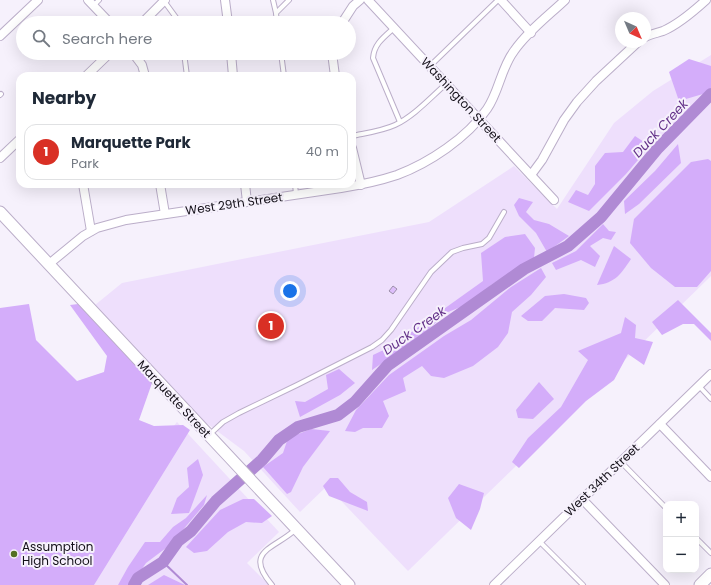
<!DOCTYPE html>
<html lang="en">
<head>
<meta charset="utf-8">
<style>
	:root { --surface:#fff; --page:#f6f6f7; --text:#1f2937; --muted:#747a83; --line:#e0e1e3; --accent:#d93025 }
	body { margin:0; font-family:Poppins,sans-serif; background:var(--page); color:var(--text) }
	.controls { position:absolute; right:12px; bottom:12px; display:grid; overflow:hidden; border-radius:8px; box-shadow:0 4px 16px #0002 }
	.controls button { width:36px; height:36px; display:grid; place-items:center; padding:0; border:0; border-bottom:1px solid var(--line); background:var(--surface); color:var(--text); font:20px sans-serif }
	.compass { position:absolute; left:615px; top:12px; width:36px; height:36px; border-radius:50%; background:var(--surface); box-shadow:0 4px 16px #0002; rotate:136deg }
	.you { position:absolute; left:290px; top:291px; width:14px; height:14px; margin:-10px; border:3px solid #fff; border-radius:50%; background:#1a73e8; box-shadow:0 0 0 6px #1a73e833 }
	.badge { display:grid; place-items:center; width:26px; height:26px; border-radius:50%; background:var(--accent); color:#fff; font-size:13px; font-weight:700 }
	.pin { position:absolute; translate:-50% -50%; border:2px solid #fff; box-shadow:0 1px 4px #0006 }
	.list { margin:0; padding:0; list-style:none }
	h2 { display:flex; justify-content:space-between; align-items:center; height:52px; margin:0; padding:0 16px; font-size:17px }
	h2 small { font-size:13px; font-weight:400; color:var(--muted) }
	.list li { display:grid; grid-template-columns:26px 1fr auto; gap:12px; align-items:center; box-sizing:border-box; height:56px; margin:0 8px 8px; padding:0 8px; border:1px solid var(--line); border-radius:12px }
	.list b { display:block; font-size:15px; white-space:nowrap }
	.list p { margin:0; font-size:13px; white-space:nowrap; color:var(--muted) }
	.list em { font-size:13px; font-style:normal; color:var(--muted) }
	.icon { flex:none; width:22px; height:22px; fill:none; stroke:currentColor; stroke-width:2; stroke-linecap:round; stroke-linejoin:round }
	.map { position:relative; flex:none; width:711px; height:585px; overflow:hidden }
	.search { position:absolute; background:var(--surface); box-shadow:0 4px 16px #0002; left:16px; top:16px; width:340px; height:44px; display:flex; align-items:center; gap:10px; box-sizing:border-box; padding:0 14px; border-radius:22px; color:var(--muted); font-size:15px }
	.panel { position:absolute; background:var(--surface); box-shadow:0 4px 16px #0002; left:16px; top:72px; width:340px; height:116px; border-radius:12px }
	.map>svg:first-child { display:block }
</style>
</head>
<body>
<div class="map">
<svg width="711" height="585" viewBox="0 0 711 585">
	<rect width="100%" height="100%" fill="#f6f1fc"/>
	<g fill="#eedffc">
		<polygon points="711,55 711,276 408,571 327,486 300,512 244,451 205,422 95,305 122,283 429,222 514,166 557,209 614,123 653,91"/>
		<polygon points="177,422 279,532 247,563 269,585 67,585 158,446"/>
	</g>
	<g fill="#d4adfa">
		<polygon points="689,59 711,66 711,88 703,94 679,101 669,72"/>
		<polygon points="635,136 650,146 626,174 589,211 568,202 576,190 588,195 595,184 595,166 605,153 623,152"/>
		<polygon points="678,144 681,163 639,204 625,214 624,201 655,171"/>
		<polygon points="708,159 711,161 711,271 697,287 675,287 651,268 630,243 634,219 691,162"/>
		<polygon points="519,198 533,202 526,212 534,220 549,224 569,236 547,252 536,233 519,216 514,205"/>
		<polygon points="603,224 609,231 616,232 611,240 603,238 590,246 600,256 595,267 581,260 556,270 552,263 576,251"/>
		<polygon points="525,234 535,248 534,258 491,285 471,303 448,312 416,340 372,370 373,355 392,346 483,281 481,253 505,237"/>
		<path d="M 614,246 L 631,259 C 621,274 615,283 597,285 Z"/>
		<polygon points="541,268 546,277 531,295 512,312 508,333 498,347 473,366 444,378 431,376 422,366 403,378 406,391 383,401 389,416 382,428 363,428 355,432 345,431 356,410 389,375 444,336 471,320 511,287"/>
		<polygon points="564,294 586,298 589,303 584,310 555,308 542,321 528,321 521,316 545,296"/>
		<polygon points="678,300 711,333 711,341 694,324 683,324 662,335 652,322"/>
		<polygon points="29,304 36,340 77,381 104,372 107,356 70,305 78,304 152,383 139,420 154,426 183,425 190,430 94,585 0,585 0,308"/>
		<polygon points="625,317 636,325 635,338 653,342 644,365 628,354 614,380 586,401 519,468 512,462 528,438 561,407 588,360 578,351 621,333"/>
		<polygon points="339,369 355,383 340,395 300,417 295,401 305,402 328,389 326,375"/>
		<polygon points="539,382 554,399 533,419 518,418 516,410"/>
		<polygon points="311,429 330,431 303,467 291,492 287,494 263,467 283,453 288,438"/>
		<polygon points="198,459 203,475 189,513 171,514 177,498 189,487 187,468"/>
		<polygon points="330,478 338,478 350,492 367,502 368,511 329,496 323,486"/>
		<polygon points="459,484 484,493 480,509 471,530 456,518 448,498"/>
		<polygon points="207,495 204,505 170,545 146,563 131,585 118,585 128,567 145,542 160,542 173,527 186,518"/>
		<polygon points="243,499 254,499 272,516 262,523 246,522 228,532 207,551 194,553 186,547 220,510"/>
		<polygon points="164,575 185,585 148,585"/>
	</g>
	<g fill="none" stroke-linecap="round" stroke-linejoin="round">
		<polyline stroke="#b08ad4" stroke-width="2" points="163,562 187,585"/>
		<polyline stroke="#b08ad4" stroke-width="12" points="134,585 138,578 163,562 178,541 191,531 216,501 262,460 279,440 298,427 338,415 355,402 388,365 524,269 568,246 601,217 658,148 711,94"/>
	</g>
	<polygon fill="#debefc" stroke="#9c8fa9" points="393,286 397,289 393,294 389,291"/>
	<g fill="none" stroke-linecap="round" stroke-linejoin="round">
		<g stroke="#bbaec9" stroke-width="6">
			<g id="lane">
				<polyline points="273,0 276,13"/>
				<polyline points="164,1 180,23"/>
				<polyline points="93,6 99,0"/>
				<polyline points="277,23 276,13 289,0"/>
				<path d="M 394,28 C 384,37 374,44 373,58 L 400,122"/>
				<polyline points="184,53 187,76"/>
				<polyline points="281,53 284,76"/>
				<polyline points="430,66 498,0"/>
				<polyline points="0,95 1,94"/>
				<path d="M 352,136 C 366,133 382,131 395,125 C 414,116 430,98 446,84"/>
				<polyline points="295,184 296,194"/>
				<polyline points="699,386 711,399"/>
				<polyline points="209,435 223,422 239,413 297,385 372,347 382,340 391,330 431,272 452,252 463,248 482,244 489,238 504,212"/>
				<polyline points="621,462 666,508"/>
				<polyline points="696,538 711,553"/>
				<polyline points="539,541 583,585"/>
				<path d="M 272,585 C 243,551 274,549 295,530"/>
			</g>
		</g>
		<g stroke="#bbaec9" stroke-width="10">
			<g id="street">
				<polyline points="88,0 110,23"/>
				<polyline points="225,0 228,23"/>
				<polyline points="368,0 554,200"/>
				<polyline points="501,0 531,33"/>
				<polyline points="142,23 165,0"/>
				<polyline points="342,23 353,6 360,0"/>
				<polyline points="0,36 38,0"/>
				<path d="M 645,37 C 651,34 657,33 663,31 C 677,25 695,10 706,0"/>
				<polyline points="133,53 142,65 145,76"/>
				<polyline points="231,53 233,76"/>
				<polyline points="332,53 335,76"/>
				<polyline points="86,76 110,53"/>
				<polyline points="352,148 361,185"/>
				<polyline points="0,158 20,139"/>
				<polyline points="531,175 542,160 564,120 577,102 596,81 638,42"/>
				<polyline points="83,184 91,231"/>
				<polyline points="160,184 165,214"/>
				<polyline points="245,184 247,202"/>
				<path d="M 49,264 L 83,236 L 97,228 L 126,220 L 341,188 C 360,185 379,181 397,175 C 429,163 467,138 487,109 C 499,92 501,68 514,51 C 527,32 548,16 565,0"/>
				<polyline points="660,424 711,477"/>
				<polyline points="582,499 665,585"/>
				<polyline points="494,585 711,374"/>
			</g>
		</g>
		<g stroke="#bbaec9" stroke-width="13">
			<g id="secondary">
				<polyline points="0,212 349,585"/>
				<polyline points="700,585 711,574"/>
			</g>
		</g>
		<use href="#lane" stroke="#fff" stroke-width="4"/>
		<use href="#street" stroke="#fff" stroke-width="8"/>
		<use href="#secondary" stroke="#fff" stroke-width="11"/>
	</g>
	<circle fill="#547024" stroke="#f6f1fc" stroke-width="1.5" cx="14" cy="554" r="4"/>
	<g text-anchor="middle" stroke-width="4" stroke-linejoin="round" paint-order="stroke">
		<g font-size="12" fill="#130f18" stroke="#f6f1fc">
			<text transform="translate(461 100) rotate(47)" y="4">Washington Street</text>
			<text transform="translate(234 204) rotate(-8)" y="4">West 29th Street</text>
			<text transform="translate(174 399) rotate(47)" y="4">Marquette Street</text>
			<text transform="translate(602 480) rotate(-44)" y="4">West 34th Street</text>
		</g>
		<g font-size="12" fill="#130f18" stroke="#f6f1fc" text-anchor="start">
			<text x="22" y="551">Assumption<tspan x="22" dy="14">High School</tspan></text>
		</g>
		<g font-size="13" font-style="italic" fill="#633189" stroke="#f6f1fc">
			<text transform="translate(660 128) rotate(-47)" y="5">Duck Creek</text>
			<text transform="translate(414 330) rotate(-35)" y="5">Duck Creek</text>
		</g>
	</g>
</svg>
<div class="controls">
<button>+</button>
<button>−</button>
</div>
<svg class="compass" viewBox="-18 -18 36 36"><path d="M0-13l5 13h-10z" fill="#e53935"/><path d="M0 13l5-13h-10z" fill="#747a83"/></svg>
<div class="you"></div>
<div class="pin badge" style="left:271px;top:326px">1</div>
<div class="search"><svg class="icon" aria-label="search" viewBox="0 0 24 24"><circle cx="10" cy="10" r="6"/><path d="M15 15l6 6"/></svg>Search here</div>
<section class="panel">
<h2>Nearby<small></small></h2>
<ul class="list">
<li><span class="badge">1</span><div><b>Marquette Park</b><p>Park</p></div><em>40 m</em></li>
</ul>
</section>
</div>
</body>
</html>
